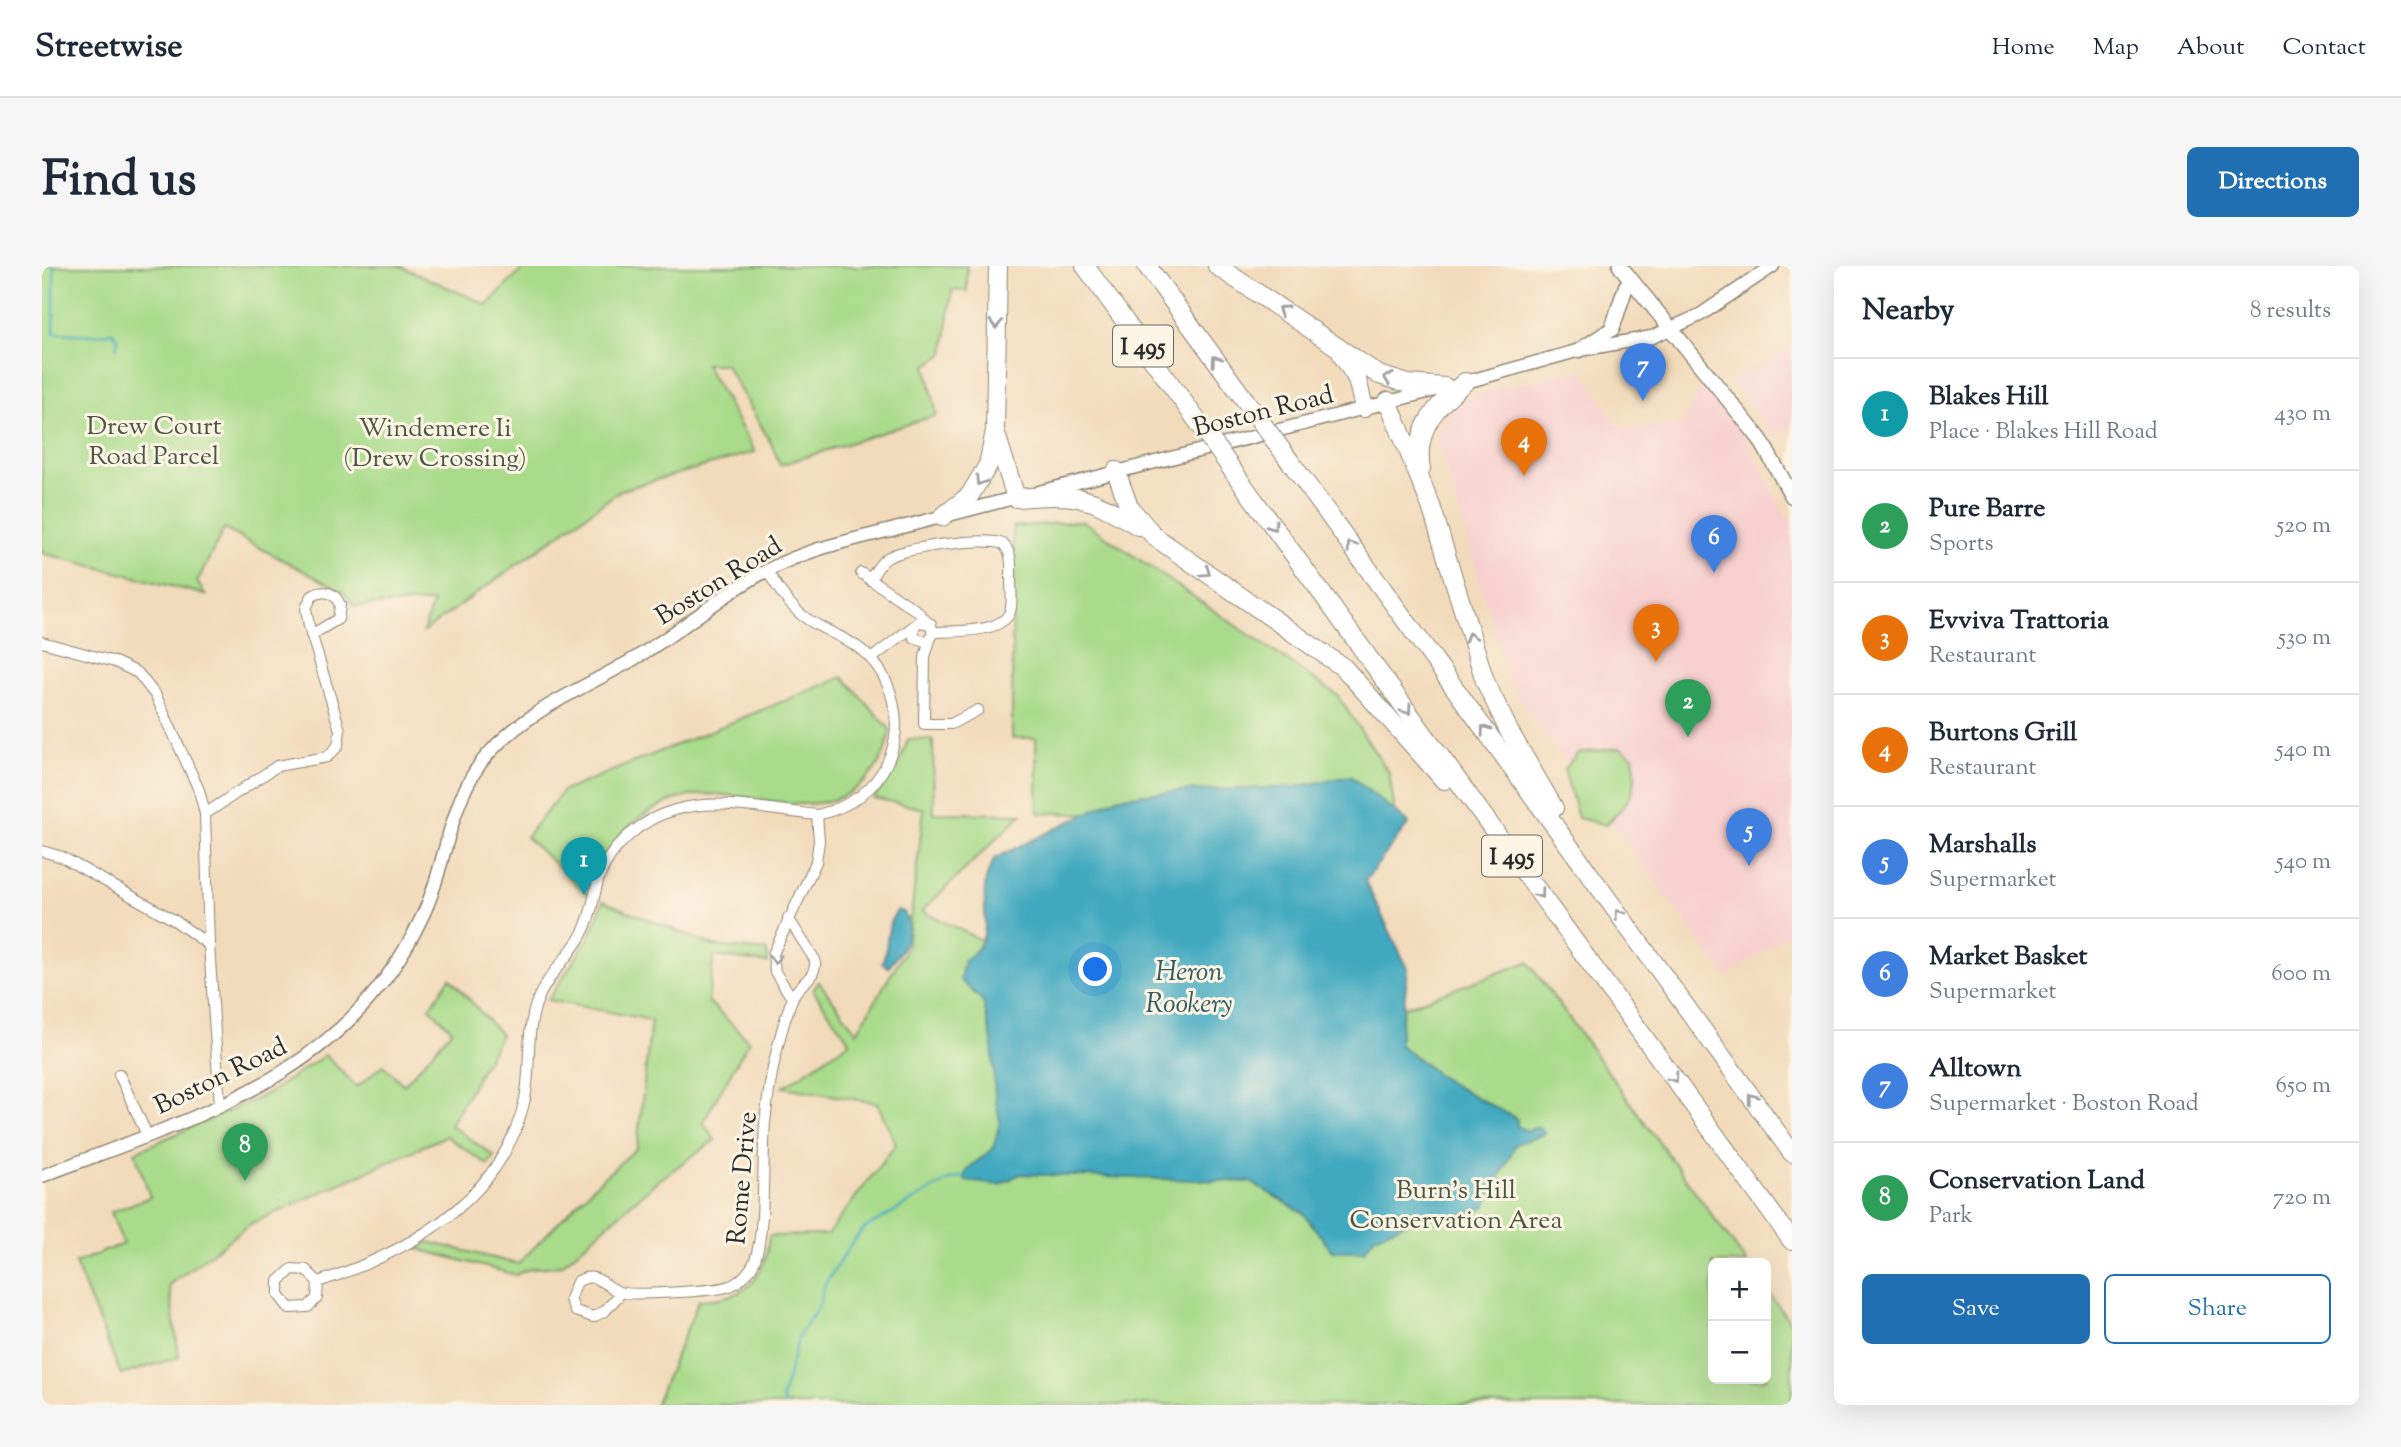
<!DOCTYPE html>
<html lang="en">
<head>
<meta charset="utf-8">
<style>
	:root { --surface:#fff; --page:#f6f6f7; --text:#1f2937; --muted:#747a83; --line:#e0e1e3; --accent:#1f6fb2 }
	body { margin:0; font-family:"Sorts Mill Goudy",serif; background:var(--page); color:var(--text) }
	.controls { position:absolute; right:21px; bottom:21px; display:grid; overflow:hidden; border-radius:10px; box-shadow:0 7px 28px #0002 }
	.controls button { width:63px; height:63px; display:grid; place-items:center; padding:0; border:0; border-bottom:2px solid var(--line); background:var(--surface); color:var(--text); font:35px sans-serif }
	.you { position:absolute; left:1054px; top:704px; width:24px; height:24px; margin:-18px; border:5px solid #fff; border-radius:50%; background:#1a73e8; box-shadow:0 0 0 10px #1a73e833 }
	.badge { display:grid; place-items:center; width:46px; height:46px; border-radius:50%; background:var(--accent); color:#fff; font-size:23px; font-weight:700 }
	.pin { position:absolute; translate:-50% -58px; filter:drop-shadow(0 2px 4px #0008) }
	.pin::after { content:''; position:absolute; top:37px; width:24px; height:21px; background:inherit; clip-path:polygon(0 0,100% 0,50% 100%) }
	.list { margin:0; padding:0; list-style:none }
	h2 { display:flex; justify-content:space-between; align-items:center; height:91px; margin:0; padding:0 28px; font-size:30px }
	h2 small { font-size:23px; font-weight:400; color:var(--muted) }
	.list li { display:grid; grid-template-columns:46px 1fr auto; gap:21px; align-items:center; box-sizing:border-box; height:112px; padding:0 28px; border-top:2px solid var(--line) }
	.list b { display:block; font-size:26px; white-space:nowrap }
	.list p { margin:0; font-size:23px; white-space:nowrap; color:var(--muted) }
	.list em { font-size:23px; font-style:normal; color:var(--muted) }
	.actions { display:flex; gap:14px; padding:21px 28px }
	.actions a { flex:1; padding:16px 0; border:2px solid var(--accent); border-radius:10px; text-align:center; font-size:24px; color:var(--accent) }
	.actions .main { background:var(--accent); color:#fff }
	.map { position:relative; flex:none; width:1750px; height:1139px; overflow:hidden; border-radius:10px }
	header { display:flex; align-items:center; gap:42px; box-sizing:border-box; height:98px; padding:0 35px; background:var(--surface); border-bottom:2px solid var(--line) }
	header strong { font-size:33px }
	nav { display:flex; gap:38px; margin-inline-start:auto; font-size:24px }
	.intro { display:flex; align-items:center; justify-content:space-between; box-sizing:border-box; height:168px; padding:0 42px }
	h1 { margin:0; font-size:49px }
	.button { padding:18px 32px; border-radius:10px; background:var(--accent); color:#fff; font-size:24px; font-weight:700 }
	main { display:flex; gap:42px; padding:0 42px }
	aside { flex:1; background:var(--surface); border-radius:10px; box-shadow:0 7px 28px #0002 }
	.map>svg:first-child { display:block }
</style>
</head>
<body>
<header>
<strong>Streetwise</strong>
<nav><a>Home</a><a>Map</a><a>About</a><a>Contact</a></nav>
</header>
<div class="intro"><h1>Find us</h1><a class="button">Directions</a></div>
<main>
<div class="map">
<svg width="1750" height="1139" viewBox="0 0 1750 1139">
	<rect width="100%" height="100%" fill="#fcf5e5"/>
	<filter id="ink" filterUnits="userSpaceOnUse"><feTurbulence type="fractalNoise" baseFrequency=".0143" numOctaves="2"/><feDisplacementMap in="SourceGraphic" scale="14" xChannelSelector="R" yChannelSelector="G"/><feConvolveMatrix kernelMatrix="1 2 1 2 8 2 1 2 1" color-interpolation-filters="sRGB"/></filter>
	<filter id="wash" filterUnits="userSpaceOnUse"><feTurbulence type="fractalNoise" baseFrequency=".00686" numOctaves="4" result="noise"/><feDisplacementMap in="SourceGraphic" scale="28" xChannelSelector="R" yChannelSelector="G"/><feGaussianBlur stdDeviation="1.57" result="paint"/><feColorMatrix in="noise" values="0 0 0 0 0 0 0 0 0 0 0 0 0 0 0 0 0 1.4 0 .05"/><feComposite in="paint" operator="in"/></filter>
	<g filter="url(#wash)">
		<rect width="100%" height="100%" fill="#f2dbbb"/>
		<g fill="#f7d0cf">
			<polygon points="1750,83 1750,161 1732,170 1689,114"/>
			<polygon points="1541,104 1574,158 1582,157 1582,161 1640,158 1660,120 1704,172 1745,252 1750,250 1750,665 1684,711 1470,423 1393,165 1413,136 1457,122"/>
		</g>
		<g fill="#a9db8a" stroke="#6a835a" stroke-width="2">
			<polygon points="0,0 358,0 445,39 484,0 925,0 925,25 910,24 902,88 884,100 895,149 738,199 729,177 683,98 663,98 713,186 579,224 381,366 391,336 312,340 302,326 182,263 155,316 164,329 0,287"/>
			<polygon points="1041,255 1295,429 1347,507 1354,551 996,547 994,472 970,472 971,261"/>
			<path d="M 801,411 L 848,463 C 846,482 837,501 823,515 C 768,567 695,511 632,534 C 582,553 564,582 546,629 L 484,571 L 521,525 Z"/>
			<path d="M 866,473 L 891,474 L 892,547 L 980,548 L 880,645 L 1092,750 L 1076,846 L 1486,696 L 1705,997 L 1671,997 L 1671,1113 L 1724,1113 L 1724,1023 L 1750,1059 L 1750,1139 L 613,1139 L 657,1034 C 702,1033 723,1017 727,970 L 785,969 L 854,878 L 835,837 L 741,821 L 808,776 L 771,724 L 777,716 L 815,766 L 865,681 L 882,543 L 832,532 L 858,496 Z"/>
			<path d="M 1578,482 L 1591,490 C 1598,526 1587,534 1564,559 L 1536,552 L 1522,503 L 1536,487 Z"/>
			<path d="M 561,635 L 672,680 L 725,685 L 726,697 L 672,690 L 666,735 L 707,775 L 661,856 L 673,874 L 614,916 L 521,998 C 505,1004 490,998 474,1009 L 376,983 L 387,976 L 476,998 L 552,920 L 595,882 L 609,754 L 506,734 L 548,670 Z"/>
			<polygon points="408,712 459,769 408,859 452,890 446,899 404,870 208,958 127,1019 137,1091 79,1109 33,997 81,978 69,946 108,931 93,886 227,827 283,789 315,821 341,799 362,819 410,764 388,742"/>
		</g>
		<g fill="#40a9c0" stroke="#366a76" stroke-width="2">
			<path d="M 1308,510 L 1367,557 L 1323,615 L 1366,703 L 1357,778 L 1404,815 L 1475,853 L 1475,860 L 1485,865 L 1497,861 L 1503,868 L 1474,878 L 1443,941 L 1413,951 L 1382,949 L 1332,971 L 1322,985 L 1290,985 L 1261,947 L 1208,916 L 978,908 L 957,919 L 924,915 L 922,910 L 928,901 L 951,883 L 958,856 L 953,830 L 950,775 L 941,735 L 918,714 L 922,694 C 953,677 940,647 943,620 C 943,611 949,601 952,593 L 1077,531 L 1134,525 L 1253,521 Z"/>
			<path d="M 856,644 L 862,646 C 873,666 859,687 846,701 L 840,697 C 848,679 842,659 856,644 Z"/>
		</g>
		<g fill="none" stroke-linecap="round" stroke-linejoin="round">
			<g stroke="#40a9c0" stroke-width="2.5">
				<polyline points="12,0 12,67 55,69 71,66 76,73 74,82"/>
				<polyline points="743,1139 740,1132 757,1069 777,1040 783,1018 812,974 823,962 905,915 922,910"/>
			</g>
		</g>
	</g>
	<g filter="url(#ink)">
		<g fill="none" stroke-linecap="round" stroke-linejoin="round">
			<g stroke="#8e8373" stroke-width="12">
				<g id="minor">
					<polyline points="819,307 875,345 886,357"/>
					<path d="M 828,314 C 833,306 837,297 845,292 C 861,282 945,270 961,278 C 971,288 969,300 969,314 C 969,324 971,337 968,346 C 959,368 910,365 891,366"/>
					<polyline points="888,374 883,391 882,458 909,458 936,444"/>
					<polyline points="0,376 73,396 96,407 114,430 157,524 163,548 167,679 178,840"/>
					<polyline points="829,393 877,356 889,358 891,369 885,376 872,371 872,361"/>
					<path d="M 163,548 L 235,500 L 285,491 L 296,480 L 298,464 L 267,360 L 264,342 L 270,330 C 282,323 293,326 298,339 L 296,353 L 269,369"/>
					<polyline points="0,585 20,591 132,654 167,679"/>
					<polyline points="750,732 733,706 731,688 774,596 777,575 775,549"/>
					<polyline points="77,808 105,869"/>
					<path d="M 276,1016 L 264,1004 L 250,1003 L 237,1015 L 237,1029 L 247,1042 L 266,1041 L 275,1032 L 276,1016 C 364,987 459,935 482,837 C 490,805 483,770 494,738 C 504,710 526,693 540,668 C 550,650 551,631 557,612 C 568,580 600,553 633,544 C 677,531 730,545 775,549 C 805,542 831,526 845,497 C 864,458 851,408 817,382 C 799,369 778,363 761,350 C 745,337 735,321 725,304"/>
					<path d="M 579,1027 L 563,1045 L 551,1051 L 533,1045 L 528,1033 L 535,1016 C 553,1004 561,1019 577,1026 C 587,1030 677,1025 688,1020 C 698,1016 709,1005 713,994 C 724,962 720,894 723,857 C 727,817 736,771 750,733 C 756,716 775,714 773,694 L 746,652"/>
				</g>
			</g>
			<g stroke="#8e8373" stroke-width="15">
				<g id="secondary">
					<polyline points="1417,118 1538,84 1610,71 1658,49 1731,0"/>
					<polyline points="997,226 1393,124"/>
					<path d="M 0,910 C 151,851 303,813 379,653 C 406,599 405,532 448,486 C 486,444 542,422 590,394 C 637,367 678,329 726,304 C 763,284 805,275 845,265 C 890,253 935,242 979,230"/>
				</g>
			</g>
			<g stroke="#8e8373" stroke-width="17">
				<g id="primary">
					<polyline points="1578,0 1718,173 1750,230"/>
					<polyline points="1538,84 1570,63 1584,20"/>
				</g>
			</g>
			<g stroke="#8e8373" stroke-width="20">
				<g id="motorway">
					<polyline points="1043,0 1159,160"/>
					<polyline points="1105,0 1214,149"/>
					<polyline points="1175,0 1337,109 1367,118 1403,121"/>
					<polyline points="1300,89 1315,113 1322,142"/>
					<polyline points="1346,135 1389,240 1443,415 1467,465 1512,542"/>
					<path d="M 954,168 L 974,232 C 1035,227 1044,229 1096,260"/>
					<polyline points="1247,194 1750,887"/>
					<path d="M 1379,203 C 1372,163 1394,140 1423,116"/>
					<polyline points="1074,205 1087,241 1113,271 1302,402 1402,514"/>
					<polyline points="1191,205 1750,975"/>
					<polyline points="900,251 928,229 946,199 953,165 956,0"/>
				</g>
			</g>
			<use href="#minor" stroke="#fff" stroke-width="10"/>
			<use href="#secondary" stroke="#fff" stroke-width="12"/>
			<use href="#primary" stroke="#fff" stroke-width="14"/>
			<use href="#motorway" stroke="#fff" stroke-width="18"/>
			<g stroke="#8e8373" stroke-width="20" stroke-linecap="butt">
				<g id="motorway-bridge">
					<polyline points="1214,149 1247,194"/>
					<polyline points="1159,160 1191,205"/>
				</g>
			</g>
			<use href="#motorway-bridge" stroke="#fff" stroke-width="18"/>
		</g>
		<defs><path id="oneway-chevron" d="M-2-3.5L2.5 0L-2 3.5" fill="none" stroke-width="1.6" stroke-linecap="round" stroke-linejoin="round" transform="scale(1.75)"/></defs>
		<g stroke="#a0a0a0">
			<use href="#oneway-chevron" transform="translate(1240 44) rotate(-145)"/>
			<use href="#oneway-chevron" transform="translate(954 58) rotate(92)"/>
			<use href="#oneway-chevron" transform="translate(1174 94) rotate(-126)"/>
			<use href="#oneway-chevron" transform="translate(1346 112) rotate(-160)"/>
			<use href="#oneway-chevron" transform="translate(938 215) rotate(122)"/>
			<use href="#oneway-chevron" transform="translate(1231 260) rotate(55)"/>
			<use href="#oneway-chevron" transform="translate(1309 280) rotate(-126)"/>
			<use href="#oneway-chevron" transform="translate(1164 306) rotate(34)"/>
			<use href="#oneway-chevron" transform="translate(1428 371) rotate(-108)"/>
			<use href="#oneway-chevron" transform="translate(1365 444) rotate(54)"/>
			<use href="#oneway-chevron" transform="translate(1443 464) rotate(-126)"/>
			<use href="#oneway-chevron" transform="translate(1498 628) rotate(54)"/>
			<use href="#oneway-chevron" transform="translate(1577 648) rotate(-126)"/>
			<use href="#oneway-chevron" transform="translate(733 693) rotate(91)"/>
			<use href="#oneway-chevron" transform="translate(1632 812) rotate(54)"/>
			<use href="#oneway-chevron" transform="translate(1710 832) rotate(-127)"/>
		</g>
	</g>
	<g text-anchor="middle" stroke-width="6" stroke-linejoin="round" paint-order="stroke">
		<g fill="#fcf5e5" stroke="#6a6863" stroke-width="2">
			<rect x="1071" y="59.5" width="60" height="41" rx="5"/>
			<rect x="1440" y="569.5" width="60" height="41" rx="5"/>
		</g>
		<g font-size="24" font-weight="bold" fill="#2b2b2b">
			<text x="1101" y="88">I 495</text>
			<text x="1470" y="598">I 495</text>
		</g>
		<g font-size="26" fill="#2b2b2b" stroke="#fcf5e5">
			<text transform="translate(1221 144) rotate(-14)" y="9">Boston Road</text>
			<text transform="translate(676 314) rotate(-32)" y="9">Boston Road</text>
			<text transform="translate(178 809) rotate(-26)" y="9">Boston Road</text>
			<text transform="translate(699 912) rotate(-85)" y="9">Rome Drive</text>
		</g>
		<g font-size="26" fill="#4a5743" stroke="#fcf5e5">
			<text x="112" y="168">Drew Court<tspan x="112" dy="30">Road Parcel</tspan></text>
			<text x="393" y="170">Windemere Ii<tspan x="393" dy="30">(Drew Crossing)</tspan></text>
			<text x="1414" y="932">Burn’s Hill<tspan x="1414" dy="30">Conservation Area</tspan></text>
		</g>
		<g font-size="28" font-style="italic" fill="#335d67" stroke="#fcf5e5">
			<text x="1147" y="714">Heron<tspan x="1147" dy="32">Rookery</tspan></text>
		</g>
	</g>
</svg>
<div class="controls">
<button>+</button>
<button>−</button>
</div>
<div class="you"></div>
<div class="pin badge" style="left:542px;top:629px;background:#0f9aa8">1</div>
<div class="pin badge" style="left:1646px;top:471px;background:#2e9e5b">2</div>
<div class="pin badge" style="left:1614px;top:396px;background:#e8710a">3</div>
<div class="pin badge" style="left:1482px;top:210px;background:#e8710a">4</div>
<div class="pin badge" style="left:1707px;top:600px;background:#3f7fe0">5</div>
<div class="pin badge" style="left:1672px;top:307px;background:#3f7fe0">6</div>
<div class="pin badge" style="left:1601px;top:135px;background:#3f7fe0">7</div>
<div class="pin badge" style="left:203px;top:915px;background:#2e9e5b">8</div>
</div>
<aside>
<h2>Nearby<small>8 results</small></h2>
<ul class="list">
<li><span class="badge" style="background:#0f9aa8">1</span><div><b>Blakes Hill</b><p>Place · Blakes Hill Road</p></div><em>430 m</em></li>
<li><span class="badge" style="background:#2e9e5b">2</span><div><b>Pure Barre</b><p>Sports</p></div><em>520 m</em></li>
<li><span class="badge" style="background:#e8710a">3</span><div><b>Evviva Trattoria</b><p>Restaurant</p></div><em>530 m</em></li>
<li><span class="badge" style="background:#e8710a">4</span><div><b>Burtons Grill</b><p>Restaurant</p></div><em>540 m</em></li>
<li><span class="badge" style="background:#3f7fe0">5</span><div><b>Marshalls</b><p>Supermarket</p></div><em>540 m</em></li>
<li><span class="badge" style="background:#3f7fe0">6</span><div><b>Market Basket</b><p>Supermarket</p></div><em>600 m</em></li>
<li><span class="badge" style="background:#3f7fe0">7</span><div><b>Alltown</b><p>Supermarket · Boston Road</p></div><em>650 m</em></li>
<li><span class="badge" style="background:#2e9e5b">8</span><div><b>Conservation Land</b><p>Park</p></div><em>720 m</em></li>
</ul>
<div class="actions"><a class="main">Save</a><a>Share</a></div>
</aside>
</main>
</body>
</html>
